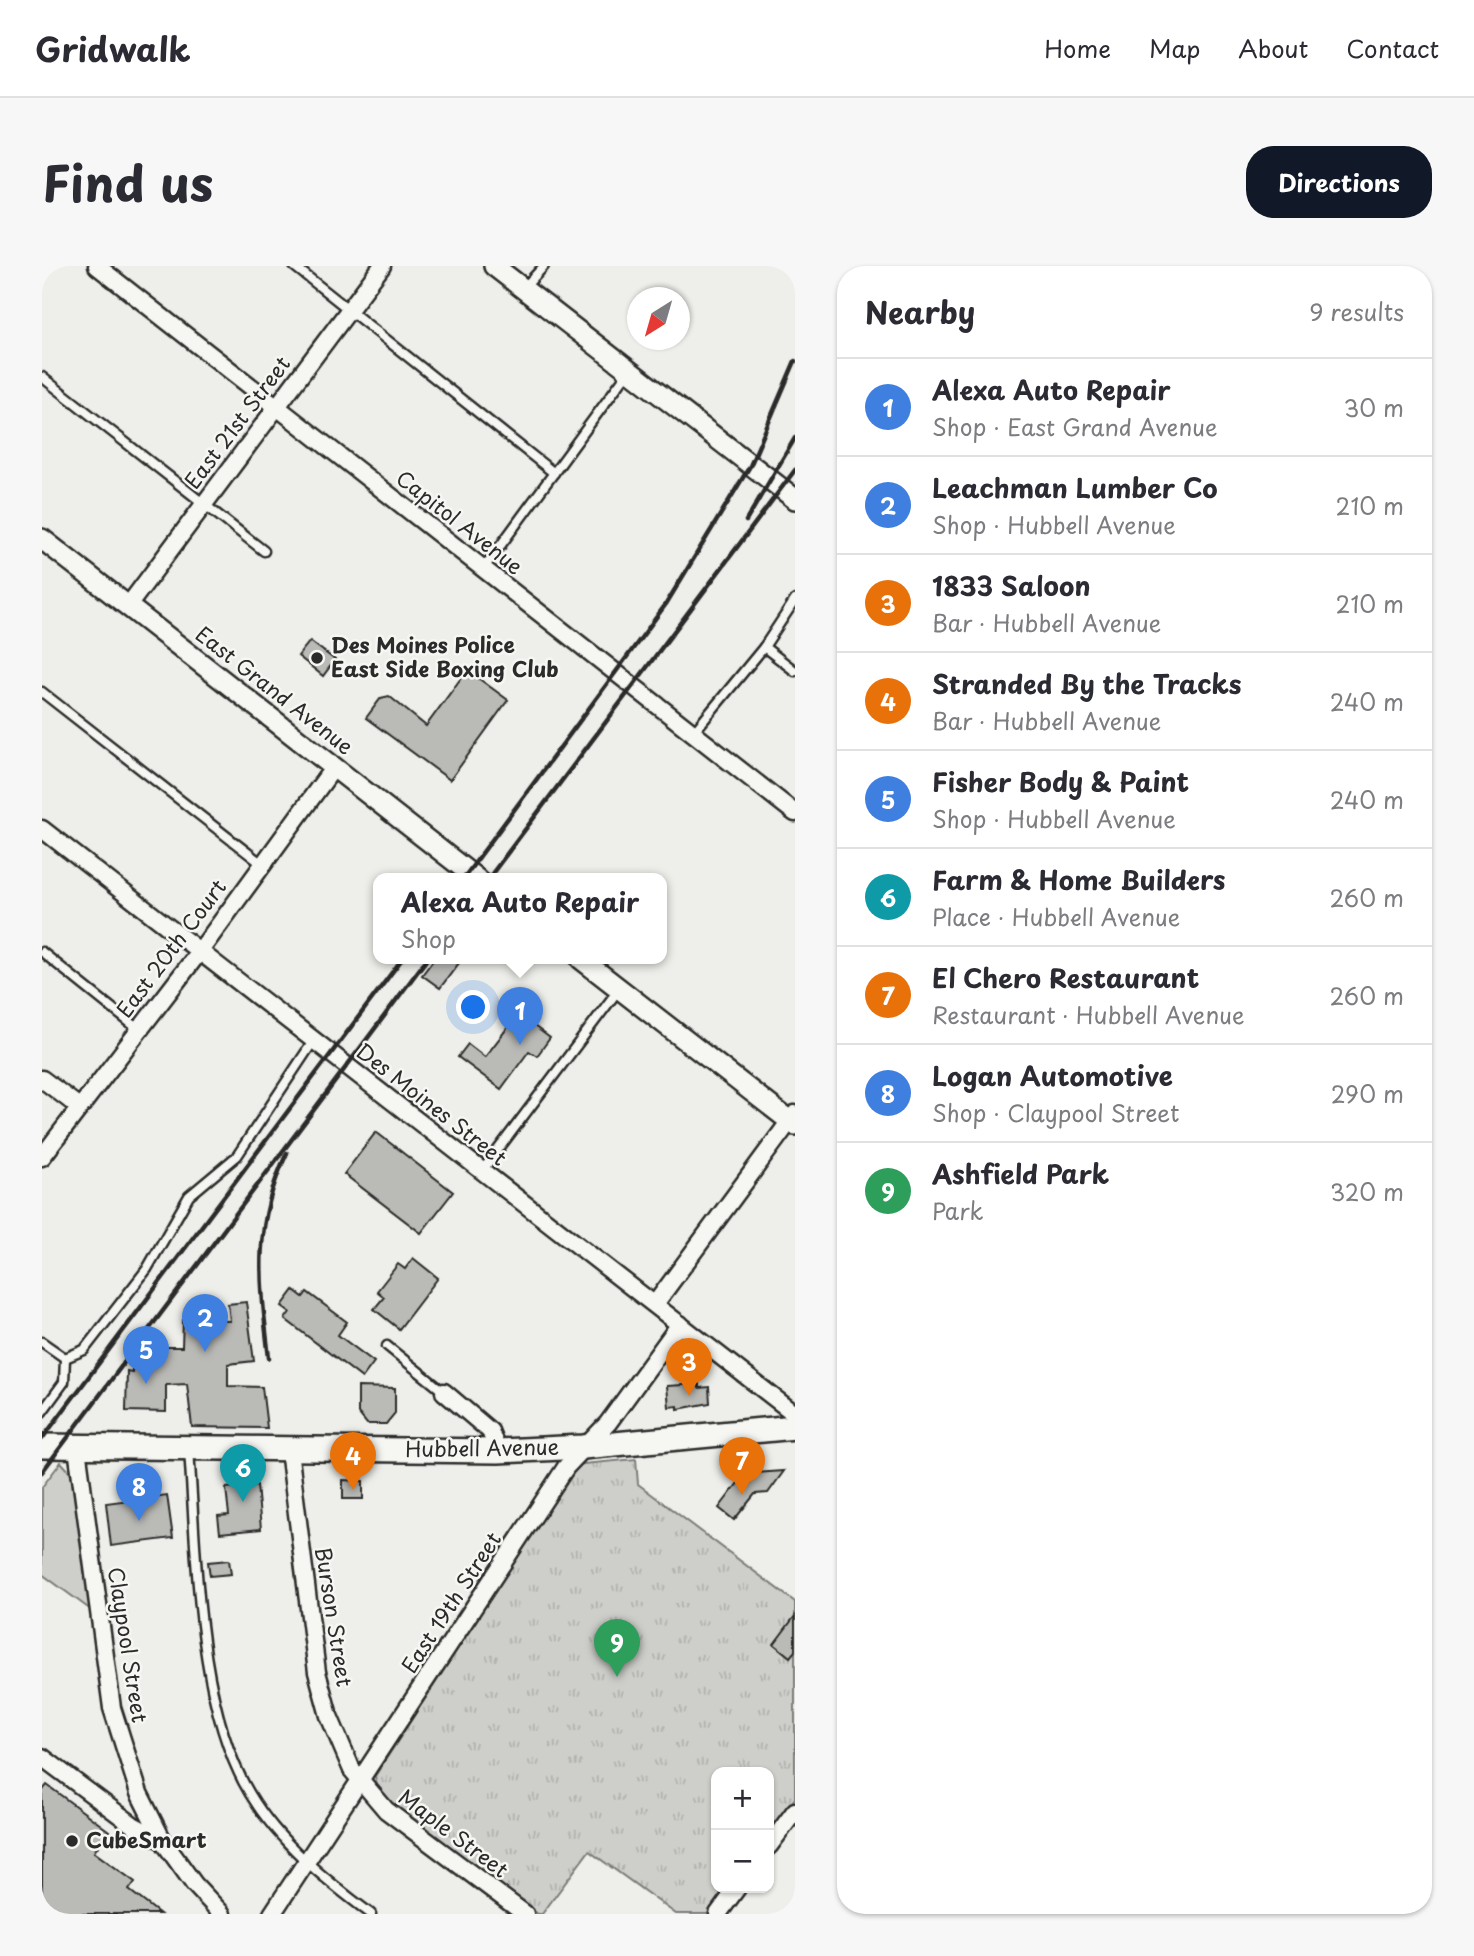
<!DOCTYPE html>
<html lang="en">
<head>
<meta charset="utf-8">
<style>
	:root { --surface:#fff; --page:#f7f7f7; --text:#2b2b33; --muted:#7c7c81; --line:#e1e1e2; --accent:#111827 }
	body { margin:0; font-family:"Playpen Sans",sans-serif; background:var(--page); color:var(--text) }
	.controls { position:absolute; right:21px; bottom:21px; display:grid; overflow:hidden; border-radius:14px; box-shadow:0 2px 5px #0004 }
	.controls button { width:63px; height:63px; display:grid; place-items:center; padding:0; border:0; border-bottom:2px solid var(--line); background:var(--surface); color:var(--text); font:35px sans-serif }
	.compass { position:absolute; left:585px; top:21px; width:63px; height:63px; border-radius:50%; background:var(--surface); box-shadow:0 2px 5px #0004; rotate:217deg }
	.you { position:absolute; left:432px; top:742px; width:24px; height:24px; margin:-18px; border:5px solid #fff; border-radius:50%; background:#1a73e8; box-shadow:0 0 0 10px #1a73e833 }
	.badge { display:grid; place-items:center; width:46px; height:46px; border-radius:50%; background:var(--accent); color:#fff; font-size:23px; font-weight:700 }
	.pin { position:absolute; translate:-50% -58px; filter:drop-shadow(0 2px 4px #0008) }
	.pin::after { content:''; position:absolute; top:37px; width:24px; height:21px; background:inherit; clip-path:polygon(0 0,100% 0,50% 100%) }
	.popup { position:absolute; left:331px; top:607px; width:294px; height:91px; box-sizing:border-box; display:grid; place-content:center; border-radius:14px; background:var(--surface); filter:drop-shadow(0 2px 5px #0005); font-size:23px; white-space:nowrap; color:var(--muted) }
	.popup b { font-size:26px; color:var(--text) }
	.popup::after { content:''; position:absolute; left:50%; top:100%; margin-left:-14px; border:14px solid transparent; border-top-color:var(--surface) }
	.list { margin:0; padding:0; list-style:none }
	h2 { display:flex; justify-content:space-between; align-items:center; height:91px; margin:0; padding:0 28px; font-size:30px }
	h2 small { font-size:23px; font-weight:400; color:var(--muted) }
	.list li { display:grid; grid-template-columns:46px 1fr auto; gap:21px; align-items:center; box-sizing:border-box; height:98px; padding:0 28px; border-top:2px solid var(--line) }
	.list b { display:block; font-size:26px; white-space:nowrap }
	.list p { margin:0; font-size:23px; white-space:nowrap; color:var(--muted) }
	.list em { font-size:23px; font-style:normal; color:var(--muted) }
	.map { position:relative; flex:none; width:753px; height:1648px; overflow:hidden; border-radius:28px }
	header { display:flex; align-items:center; gap:42px; box-sizing:border-box; height:98px; padding:0 35px; background:var(--surface); border-bottom:2px solid var(--line) }
	header strong { font-size:33px }
	nav { display:flex; gap:38px; margin-inline-start:auto; font-size:24px }
	.intro { display:flex; align-items:center; justify-content:space-between; box-sizing:border-box; height:168px; padding:0 42px }
	h1 { margin:0; font-size:49px }
	.button { padding:18px 32px; border-radius:28px; background:var(--accent); color:#fff; font-size:24px; font-weight:700 }
	main { display:flex; gap:42px; padding:0 42px }
	aside { flex:1; background:var(--surface); border-radius:28px; box-shadow:0 2px 5px #0004 }
	.map>svg:first-child { display:block }
</style>
</head>
<body>
<header>
<strong>Gridwalk</strong>
<nav><a>Home</a><a>Map</a><a>About</a><a>Contact</a></nav>
</header>
<div class="intro"><h1>Find us</h1><a class="button">Directions</a></div>
<main>
<div class="map">
<svg width="753" height="1648" viewBox="0 0 753 1648">
	<defs>
		<pattern id="park-tufts" width="24" height="20" patternUnits="userSpaceOnUse" patternTransform="scale(1.75)"><rect width="24" height="20" fill="#cececa"/><path d="M3 7l-1-3M5 7V3M7 7l1-3M15 17l-1-3M17 17v-4M19 17l1-3" fill="none" stroke="#b1b1ae"/></pattern>
	</defs>
	<rect width="100%" height="100%" fill="#eeeeea"/>
	<filter id="ink" filterUnits="userSpaceOnUse"><feTurbulence type="fractalNoise" baseFrequency=".0143" numOctaves="2"/><feDisplacementMap in="SourceGraphic" scale="14" xChannelSelector="R" yChannelSelector="G"/><feConvolveMatrix kernelMatrix="1 2 1 2 8 2 1 2 1" color-interpolation-filters="sRGB"/></filter>
	<g filter="url(#ink)">
		<polygon fill="#cececa" stroke="#7c7c7a" stroke-width="2" points="19,1196 29,1207 49,1344 0,1308 0,1221"/>
		<polygon fill="url(#park-tufts)" stroke="#7c7c7a" stroke-width="2" points="594,1193 596,1218 753,1336 753,1532 727,1567 727,1506 674,1506 674,1622 686,1622 666,1648 634,1648 547,1585 500,1648 496,1648 346,1535 336,1525 333,1510 532,1203 541,1198"/>
		<g fill="#babab7" stroke="#2b2b2b" stroke-width="2">
			<polygon points="268,375 293,394 281,410 256,390"/>
			<polygon points="425,404 466,434 408,514 324,452 339,432 347,430 384,460"/>
			<polygon points="392,693 420,693 398,722 380,709"/>
			<polygon points="476,748 508,772 495,790 487,785 459,823 416,791 426,778 443,791"/>
			<polygon points="334,866 411,926 379,967 302,908"/>
			<polygon points="371,992 396,1012 357,1063 332,1043 342,1031 335,1025 356,998 363,1003"/>
			<polygon points="252,1024 261,1031 265,1026 305,1056 296,1069 332,1096 320,1112 243,1053 248,1046 240,1040"/>
			<polygon points="204,1036 212,1095 186,1098 186,1120 220,1121 225,1162 150,1161 145,1118 124,1119 124,1146 84,1145 85,1105 90,1106 90,1098 107,1081 140,1081 141,1054 188,1055 186,1038"/>
			<polygon points="657,1118 657,1122 667,1121 668,1137 636,1143 636,1140 627,1141 625,1120"/>
			<polygon points="316,1121 353,1122 353,1147 344,1158 325,1158 316,1147"/>
			<polygon points="742,1205 726,1227 713,1228 692,1254 677,1242 696,1217 713,1207"/>
			<polygon points="301,1214 321,1215 321,1233 301,1233"/>
			<polygon points="215,1219 219,1263 178,1267 176,1250 187,1249 184,1222"/>
			<polygon points="125,1229 131,1272 69,1280 64,1237"/>
			<polygon points="187,1294 189,1308 168,1310 166,1296"/>
			<polygon points="753,1350 753,1385 748,1391 732,1378"/>
			<polygon points="5,1519 67,1565 52,1586 93,1616 87,1624 118,1648 0,1648 0,1525"/>
		</g>
		<g fill="none" stroke-linecap="round" stroke-linejoin="round">
			<g stroke="#2b2b2b" stroke-width="13">
				<g id="service">
					<polyline points="252,0 512,207"/>
					<polyline points="481,23 502,0"/>
					<polyline points="0,111 222,285"/>
					<polyline points="442,302 586,106"/>
					<polyline points="722,381 753,405"/>
					<polyline points="0,426 220,598"/>
					<polyline points="652,466 722,381 753,334"/>
					<polyline points="0,686 96,763"/>
					<polyline points="440,905 577,723"/>
					<polyline points="0,1076 23,1092 22,1116 0,1146"/>
					<polyline points="345,1080 402,1126"/>
					<polyline points="23,1092 42,1084 105,1003 147,930 195,890 272,774"/>
					<path d="M 147,1184 C 155,1287 154,1439 208,1528 C 237,1577 285,1615 329,1648"/>
				</g>
			</g>
			<g stroke="#2b2b2b" stroke-width="21">
				<g id="minor">
					<polyline points="55,0 753,547"/>
					<polyline points="86,340 340,0"/>
					<polyline points="0,563 753,1148"/>
					<polyline points="0,813 37,841"/>
					<polyline points="0,891 158,685 292,501"/>
					<polyline points="613,1038 753,848"/>
					<polyline points="402,1126 448,1165 456,1185"/>
					<polyline points="35,1182 70,1442 97,1527 121,1575"/>
					<polyline points="247,1184 275,1406 287,1450 310,1504 344,1544 483,1648"/>
					<polyline points="0,1491 91,1559 121,1575 152,1618 180,1648"/>
					<polyline points="727,1580 753,1545"/>
					<polyline points="230,1648 524,1201 566,1157 638,1058"/>
					<polyline points="676,1648 695,1622"/>
				</g>
			</g>
			<g stroke="#2b2b2b" stroke-width="24">
				<g id="tertiary">
					<polyline points="452,0 753,233"/>
					<polyline points="0,273 435,613"/>
					<polyline points="539,693 753,859"/>
				</g>
			</g>
			<g stroke="#2b2b2b" stroke-width="28">
				<polyline id="secondary" points="0,1180 456,1185 541,1181 753,1161"/>
			</g>
			<use href="#service" stroke="#f6f6f2" stroke-width="8"/>
			<use href="#minor" stroke="#f6f6f2" stroke-width="16"/>
			<use href="#tertiary" stroke="#f6f6f2" stroke-width="19"/>
			<use href="#secondary" stroke="#f6f6f2" stroke-width="23"/>
			<g stroke="#2b2b2b" stroke-width="4.5">
				<polyline points="704,255 753,172"/>
				<polyline points="421,613 624,338 708,200 753,95"/>
				<polyline points="446,613 753,204"/>
				<path d="M 227,1092 C 218,1015 210,960 245,887"/>
				<polyline points="0,1173 360,693"/>
				<polyline points="0,1206 385,693"/>
			</g>
		</g>
	</g>
	<g fill="#2b2b2b" stroke="#f6f6f2" stroke-width="2.5">
		<circle cx="275" cy="392" r="7"/>
		<circle cx="30" cy="1575" r="7"/>
	</g>
	<g text-anchor="middle" stroke-width="5" stroke-linejoin="round" paint-order="stroke">
		<g font-size="21" fill="#2b2b2b" stroke="#f6f6f2">
			<text transform="translate(196 157) rotate(-53)" y="7">East 21st Street</text>
			<text transform="translate(417 257) rotate(38)" y="7">Capitol Avenue</text>
			<text transform="translate(232 425) rotate(38)" y="7">East Grand Avenue</text>
			<text transform="translate(130 683) rotate(-53)" y="7">East 20th Court</text>
			<text transform="translate(389 839) rotate(38)" y="7">Des Moines Street</text>
			<text transform="translate(440 1183) rotate(-1)" y="7">Hubbell Avenue</text>
			<text transform="translate(410 1337) rotate(-57)" y="7">East 19th Street</text>
			<text transform="translate(291 1351) rotate(81)" y="7">Burson Street</text>
			<text transform="translate(85 1379) rotate(81)" y="7">Claypool Street</text>
			<text transform="translate(411 1568) rotate(37)" y="7">Maple Street</text>
		</g>
		<g font-size="21" font-weight="bold" fill="#2b2b2b" stroke="#f6f6f2" text-anchor="start">
			<text x="289" y="387">Des Moines Police<tspan x="289" dy="24">East Side Boxing Club</tspan></text>
			<text x="44" y="1582">CubeSmart</text>
		</g>
	</g>
</svg>
<div class="controls">
<button>+</button>
<button>−</button>
</div>
<svg class="compass" viewBox="-18 -18 36 36"><path d="M0-13l5 13h-10z" fill="#e53935"/><path d="M0 13l5-13h-10z" fill="#7c7c81"/></svg>
<div class="you"></div>
<div class="pin badge" style="left:478px;top:779px;background:#3f7fe0">1</div>
<div class="popup"><b>Alexa Auto Repair</b>Shop</div>
<div class="pin badge" style="left:163px;top:1086px;background:#3f7fe0">2</div>
<div class="pin badge" style="left:647px;top:1130px;background:#e8710a">3</div>
<div class="pin badge" style="left:311px;top:1224px;background:#e8710a">4</div>
<div class="pin badge" style="left:104px;top:1118px;background:#3f7fe0">5</div>
<div class="pin badge" style="left:201px;top:1236px;background:#0f9aa8">6</div>
<div class="pin badge" style="left:700px;top:1229px;background:#e8710a">7</div>
<div class="pin badge" style="left:97px;top:1255px;background:#3f7fe0">8</div>
<div class="pin badge" style="left:575px;top:1411px;background:#2e9e5b">9</div>
</div>
<aside>
<h2>Nearby<small>9 results</small></h2>
<ul class="list">
<li><span class="badge" style="background:#3f7fe0">1</span><div><b>Alexa Auto Repair</b><p>Shop · East Grand Avenue</p></div><em>30 m</em></li>
<li><span class="badge" style="background:#3f7fe0">2</span><div><b>Leachman Lumber Co</b><p>Shop · Hubbell Avenue</p></div><em>210 m</em></li>
<li><span class="badge" style="background:#e8710a">3</span><div><b>1833 Saloon</b><p>Bar · Hubbell Avenue</p></div><em>210 m</em></li>
<li><span class="badge" style="background:#e8710a">4</span><div><b>Stranded By the Tracks</b><p>Bar · Hubbell Avenue</p></div><em>240 m</em></li>
<li><span class="badge" style="background:#3f7fe0">5</span><div><b>Fisher Body &amp; Paint</b><p>Shop · Hubbell Avenue</p></div><em>240 m</em></li>
<li><span class="badge" style="background:#0f9aa8">6</span><div><b>Farm &amp; Home Builders</b><p>Place · Hubbell Avenue</p></div><em>260 m</em></li>
<li><span class="badge" style="background:#e8710a">7</span><div><b>El Chero Restaurant</b><p>Restaurant · Hubbell Avenue</p></div><em>260 m</em></li>
<li><span class="badge" style="background:#3f7fe0">8</span><div><b>Logan Automotive</b><p>Shop · Claypool Street</p></div><em>290 m</em></li>
<li><span class="badge" style="background:#2e9e5b">9</span><div><b>Ashfield Park</b><p>Park</p></div><em>320 m</em></li>
</ul>
</aside>
</main>
</body>
</html>
